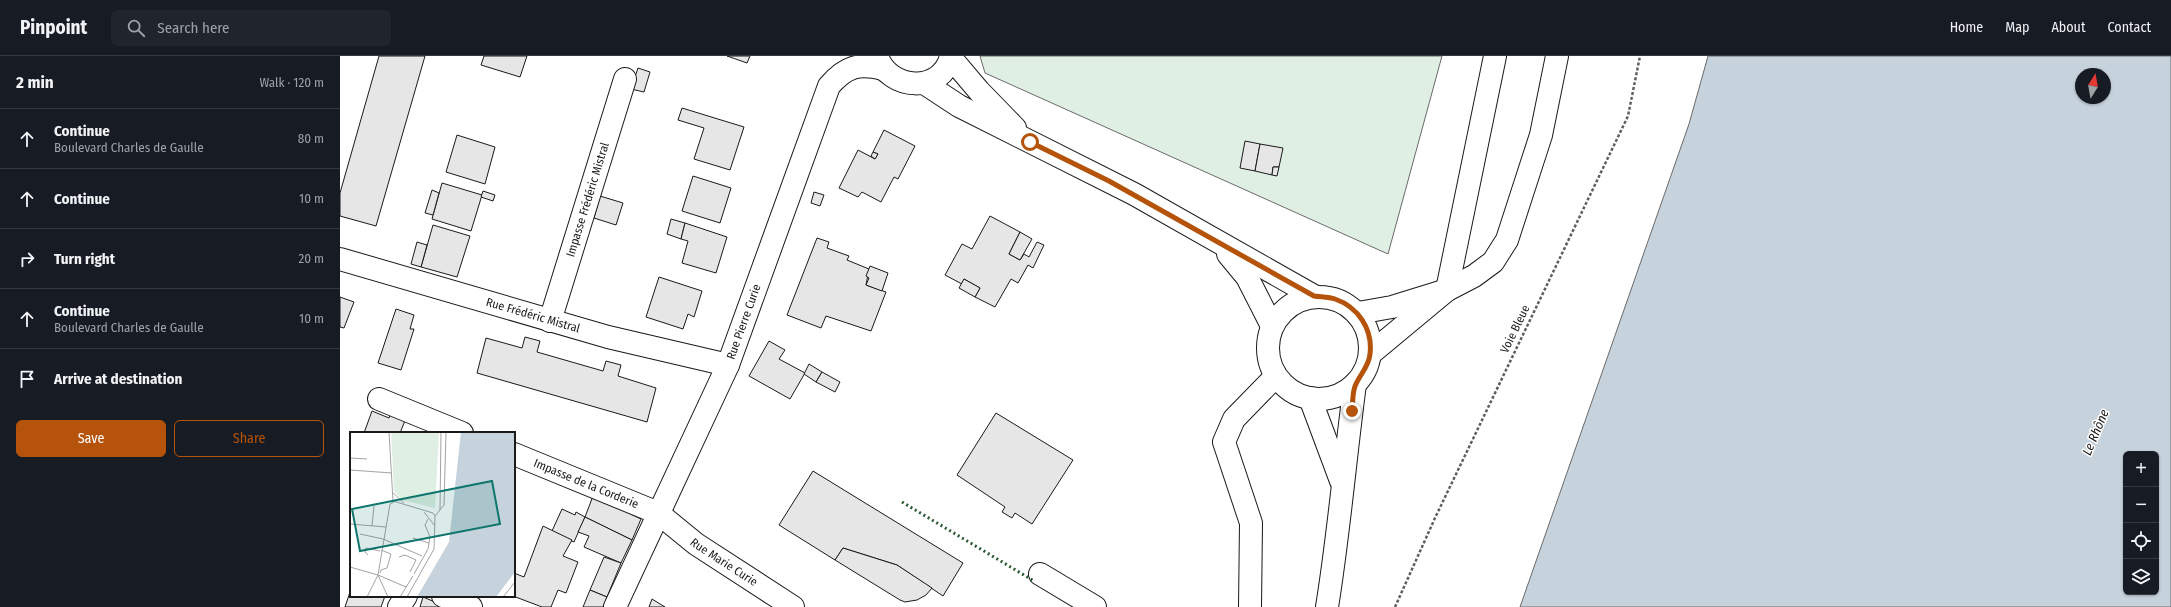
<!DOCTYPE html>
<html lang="en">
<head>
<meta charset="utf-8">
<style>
	:root { --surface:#171b24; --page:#20242c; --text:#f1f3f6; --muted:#9ea1a6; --line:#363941; --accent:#b45309 }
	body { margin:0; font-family:"Fira Sans Condensed",sans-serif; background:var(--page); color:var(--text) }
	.controls { position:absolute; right:12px; bottom:12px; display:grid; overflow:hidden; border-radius:6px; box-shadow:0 1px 3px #0004 }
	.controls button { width:36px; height:36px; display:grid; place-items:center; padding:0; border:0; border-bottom:1px solid var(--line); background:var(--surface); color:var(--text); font:20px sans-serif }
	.compass { position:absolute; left:1735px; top:12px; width:36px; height:36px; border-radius:50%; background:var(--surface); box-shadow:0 1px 3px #0004; rotate:11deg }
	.stop { position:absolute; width:12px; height:12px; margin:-9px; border:3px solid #b45309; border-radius:50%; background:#fff }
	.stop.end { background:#b45309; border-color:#fff; box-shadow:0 1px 4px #0008 }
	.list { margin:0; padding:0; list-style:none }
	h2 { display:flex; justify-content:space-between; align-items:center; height:52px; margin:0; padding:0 16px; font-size:17px }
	h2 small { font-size:13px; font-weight:400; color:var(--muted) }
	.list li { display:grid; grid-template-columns:26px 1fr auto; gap:12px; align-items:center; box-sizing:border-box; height:60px; padding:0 16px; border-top:1px solid var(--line) }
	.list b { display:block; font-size:15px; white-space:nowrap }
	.list p { margin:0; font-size:13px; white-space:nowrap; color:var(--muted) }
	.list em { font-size:13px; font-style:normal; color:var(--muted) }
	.actions { display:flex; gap:8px; padding:12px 16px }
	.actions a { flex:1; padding:9px 0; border:1px solid var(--accent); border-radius:6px; text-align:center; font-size:14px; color:var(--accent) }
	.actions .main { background:var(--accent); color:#fff }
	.icon { flex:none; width:22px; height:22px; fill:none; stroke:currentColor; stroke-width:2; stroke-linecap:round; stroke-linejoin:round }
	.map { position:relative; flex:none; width:1831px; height:551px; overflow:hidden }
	header { display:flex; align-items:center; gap:24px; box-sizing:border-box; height:56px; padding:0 20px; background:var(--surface); border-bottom:1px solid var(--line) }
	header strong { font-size:19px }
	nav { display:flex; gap:22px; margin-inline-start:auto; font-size:14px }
	.search { width:280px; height:36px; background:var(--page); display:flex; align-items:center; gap:10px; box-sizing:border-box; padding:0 14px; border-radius:6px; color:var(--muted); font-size:15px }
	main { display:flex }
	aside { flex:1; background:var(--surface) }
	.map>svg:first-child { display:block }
</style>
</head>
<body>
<header>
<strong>Pinpoint</strong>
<div class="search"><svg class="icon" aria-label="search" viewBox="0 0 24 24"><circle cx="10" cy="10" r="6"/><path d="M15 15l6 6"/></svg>Search here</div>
<nav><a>Home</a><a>Map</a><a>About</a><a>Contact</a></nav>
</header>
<main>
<aside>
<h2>2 min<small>Walk · 120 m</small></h2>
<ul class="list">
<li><svg class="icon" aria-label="ahead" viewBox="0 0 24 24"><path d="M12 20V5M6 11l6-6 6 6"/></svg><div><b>Continue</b><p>Boulevard Charles de Gaulle</p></div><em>80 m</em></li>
<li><svg class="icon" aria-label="ahead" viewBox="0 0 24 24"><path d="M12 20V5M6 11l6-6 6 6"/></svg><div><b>Continue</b></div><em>10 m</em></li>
<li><svg class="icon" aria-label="right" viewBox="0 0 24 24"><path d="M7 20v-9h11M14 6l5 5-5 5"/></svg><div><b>Turn right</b></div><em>20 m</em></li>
<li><svg class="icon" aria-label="ahead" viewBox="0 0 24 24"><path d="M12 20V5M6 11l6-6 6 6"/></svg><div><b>Continue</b><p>Boulevard Charles de Gaulle</p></div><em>10 m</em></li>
<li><svg class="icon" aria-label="arrive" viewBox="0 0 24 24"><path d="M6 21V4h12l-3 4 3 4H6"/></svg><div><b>Arrive at destination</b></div></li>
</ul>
<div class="actions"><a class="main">Save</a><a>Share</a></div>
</aside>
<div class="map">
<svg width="1831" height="551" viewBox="0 0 1831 551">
	<rect width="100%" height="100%" fill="#fff"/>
	<polygon fill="#e0efe3" stroke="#6a6a6a" points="640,0 1102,0 1048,198 645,17"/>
	<path fill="#c6d2dc" stroke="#6a6a6a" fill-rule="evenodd" d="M 1368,0 L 1831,0 L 1831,551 L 1180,551 L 1349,68 ZM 1741,18 L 1765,18 L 1765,42 L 1741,42 ZM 1786,398 L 1816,398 L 1816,536 L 1786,536 Z"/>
	<g fill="#e6e6e6" stroke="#1a1a1a">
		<polygon points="39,0 85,0 36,170 0,160 0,137"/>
		<polygon points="144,0 187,0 180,21 141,9"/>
		<polygon points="387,0 410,0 407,7"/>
		<polygon points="298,12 310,16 304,36 291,33"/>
		<polygon points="342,52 404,71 390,114 354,103 364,72 338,64"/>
		<polygon points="544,74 575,90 558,123 554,121 541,146 522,136 518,141 499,132 518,94 535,103 538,98 533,96"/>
		<polygon points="117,79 155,91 145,128 106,116"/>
		<polygon points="905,85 920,88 915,115 900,112"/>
		<polygon points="920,88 943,92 939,111 933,111 932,119 915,115"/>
		<polygon points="533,96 538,98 535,103 531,100"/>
		<polygon points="933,111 939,111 937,120 932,119"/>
		<polygon points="353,120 391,132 380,167 342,155"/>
		<polygon points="102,127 142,139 131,175 92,163"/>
		<polygon points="92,134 99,137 93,159 85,157"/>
		<polygon points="143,135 155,139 153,145 141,141"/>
		<polygon points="474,136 484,139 480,150 471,147"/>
		<polygon points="260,140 283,147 276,169 254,162"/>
		<polygon points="650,160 680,176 669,198 680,204 684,198 689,201 697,186 704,189 693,212 688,209 678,227 671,223 655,251 635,241 640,232 624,223 622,228 605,219 622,188 632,193"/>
		<polygon points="331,163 345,167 341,183 327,178"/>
		<polygon points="345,167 387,181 376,217 342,207 348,185 341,183"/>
		<polygon points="93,169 130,180 117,221 81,211"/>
		<polygon points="680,176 692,183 680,204 669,198"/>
		<polygon points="477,182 489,186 487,192 509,200 507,204 529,213 526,229 546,236 531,275 486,260 481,272 447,259"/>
		<polygon points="77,186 87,189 81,211 71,208"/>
		<polygon points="530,210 548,217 542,235 526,229 529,222 526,220"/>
		<polygon points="319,221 362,235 354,261 348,258 343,273 306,261"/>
		<polygon points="624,223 640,232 635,241 619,232"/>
		<polygon points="0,241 14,246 4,272 0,271"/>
		<polygon points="56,253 74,259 70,273 74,273 61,314 38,307"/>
		<polygon points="185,281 200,285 197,296 263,315 266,305 281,309 278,320 316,332 307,366 137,317 146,282 182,292"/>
		<polygon points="429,285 445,294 439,303 465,317 450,343 409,320"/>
		<polygon points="469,308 482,316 476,326 464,318"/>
		<polygon points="482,316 500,326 495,336 476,326"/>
		<polygon points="32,355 49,362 51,356 66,362 60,377 24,377"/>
		<polygon points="656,357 733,404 692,468 675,457 672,462 662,456 665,451 617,419"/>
		<polygon points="473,415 623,507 603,540 557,509 503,492 495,504 439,469"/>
		<polygon points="253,440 301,463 292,484 245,461"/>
		<polygon points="222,453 235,459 236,456 245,461 234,486 212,475"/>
		<polygon points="245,461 292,484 281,507 244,491 249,480 238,476"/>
		<polygon points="203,470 232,484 223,500 238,506 226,537 218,534 211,551 202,551 173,540 174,517 184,521"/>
		<polygon points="503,492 557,509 592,532 586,539 577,544 565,546 560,544 495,504"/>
		<polygon points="264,501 281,507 267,541 250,534"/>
		<polygon points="11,533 11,540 45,540 41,551 5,551"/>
		<polygon points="250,534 267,541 263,551 243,551"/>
		<polygon points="83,541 95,546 110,551 80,551"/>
		<polygon points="312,543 325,551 309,551"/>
	</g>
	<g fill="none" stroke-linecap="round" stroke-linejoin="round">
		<g stroke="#1a1a1a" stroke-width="24">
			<g id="minor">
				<path d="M 537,0 C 549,35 602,38 611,0"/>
				<polyline points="611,2 639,35 675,72"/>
				<polyline points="584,27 619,50 794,138 974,240"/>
				<polyline points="888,198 907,221 932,270"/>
				<path id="s1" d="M 0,203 L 268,281 L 388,309"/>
				<circle cx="979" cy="292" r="51"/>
				<polyline points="1018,257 1052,251 1107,234 1134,220 1153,206 1167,184 1201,79 1217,0"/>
				<path id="s2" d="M 210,265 L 285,23"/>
				<polyline points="1030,298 1107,234 1155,0"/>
				<polyline points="970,342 1001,425"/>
				<polyline points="39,343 122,377"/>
				<path id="s3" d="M 174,398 L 318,457 L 356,488 L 453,551"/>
				<polyline points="700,518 755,551"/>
				<polyline points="103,540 131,551"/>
				<polyline points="59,551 66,540"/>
				<path id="s4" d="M 275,551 L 388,309 L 489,30 C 506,10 519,7 543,13"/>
				<polyline points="910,551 911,467 884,386 894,363 936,320"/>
				<path d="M 987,551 C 999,477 1005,403 1015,328"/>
			</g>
		</g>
		<polyline stroke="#5f5f5f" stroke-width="2.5" stroke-dasharray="3 2" stroke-linecap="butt" points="1055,551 1095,462 1288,60 1300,0"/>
		<use href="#minor" stroke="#fff" stroke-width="22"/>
		<polyline stroke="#2b5a34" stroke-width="3" stroke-dasharray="2 3" stroke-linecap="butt" points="562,446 694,525"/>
	</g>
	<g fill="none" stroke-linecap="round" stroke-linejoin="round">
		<path stroke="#b45309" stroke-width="5" d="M 690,86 L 769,125 L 974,240 C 980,241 989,241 995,243 C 1018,251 1033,273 1030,298 C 1029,310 1021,317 1016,328 C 1012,335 1013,347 1012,355"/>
	</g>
	<g text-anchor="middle" stroke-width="3" stroke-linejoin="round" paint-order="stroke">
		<g font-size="12" fill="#1a1a1a" stroke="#fff">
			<text dy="4" stroke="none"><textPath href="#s2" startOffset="127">Impasse Frédéric Mistral</textPath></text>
			<text dy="4" stroke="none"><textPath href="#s1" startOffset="201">Rue Frédéric Mistral</textPath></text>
			<text dy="4" stroke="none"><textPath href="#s4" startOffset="313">Rue Pierre Curie</textPath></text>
			<text transform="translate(1175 273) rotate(-64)" y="4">Voie Bleue</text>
			<text dy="4" stroke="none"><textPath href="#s3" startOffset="78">Impasse de la Corderie</textPath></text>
			<text dy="4" stroke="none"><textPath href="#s3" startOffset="238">Rue Marie Curie</textPath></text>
		</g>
		<g font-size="13" font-style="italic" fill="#1a1a1a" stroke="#fff">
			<text transform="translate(1755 376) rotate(-67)" y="5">Le Rhône</text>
		</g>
	</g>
	<g transform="translate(10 376)">
		<rect width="165" height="165" fill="#fff"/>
		<path d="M 41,0 L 89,1 L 85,76 L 52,68 L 44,59 Z" fill="#e0efe3"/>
		<path d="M 111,0 L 165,0 L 165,140 L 146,165 L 67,165 L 99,110 Z" fill="#c6d2dc"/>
		<path fill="none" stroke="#a3a3a3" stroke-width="1" d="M 39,0 L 43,69 L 83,81 L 85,84 L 84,117 L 57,165M 0,26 L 17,27M 0,38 L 42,41M 42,60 L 54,71M 90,78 L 91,0M 74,80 L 85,94M 85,84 L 94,73 L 96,0M 0,92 L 36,95M 22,94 L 24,74M 10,102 L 33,107 L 72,124M 63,106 L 79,111M 18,123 L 15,120 L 16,116 L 30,119M 49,125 L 55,123 L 66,128 L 60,140M 0,135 L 28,143 L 56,155M 30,141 L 31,138 L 37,136 L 41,122 L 31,118M 64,142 L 78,117 L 80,105 L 75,93 L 78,87M 28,143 L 38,165M 17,165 L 28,143 L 40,72 L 44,70M 50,165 L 63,144M 153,165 L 165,150"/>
		<path fill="#0f766e" fill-opacity="0.15" stroke="#0f766e" stroke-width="2" d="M 142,49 L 150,92 L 10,119 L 2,77 Z"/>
		<rect width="165" height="165" fill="none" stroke="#1a1a1a" stroke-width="2"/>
	</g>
</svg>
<div class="controls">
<button>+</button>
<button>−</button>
<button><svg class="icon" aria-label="locate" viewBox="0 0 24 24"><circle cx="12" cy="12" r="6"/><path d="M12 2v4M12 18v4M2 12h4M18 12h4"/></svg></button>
<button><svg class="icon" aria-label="layers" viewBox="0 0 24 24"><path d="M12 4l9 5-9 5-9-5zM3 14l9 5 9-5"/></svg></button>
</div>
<svg class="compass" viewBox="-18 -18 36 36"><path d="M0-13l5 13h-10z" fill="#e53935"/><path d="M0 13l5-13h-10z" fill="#9ea1a6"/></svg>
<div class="stop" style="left:690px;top:86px"></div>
<div class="stop end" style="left:1012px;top:355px"></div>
</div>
</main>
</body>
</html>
